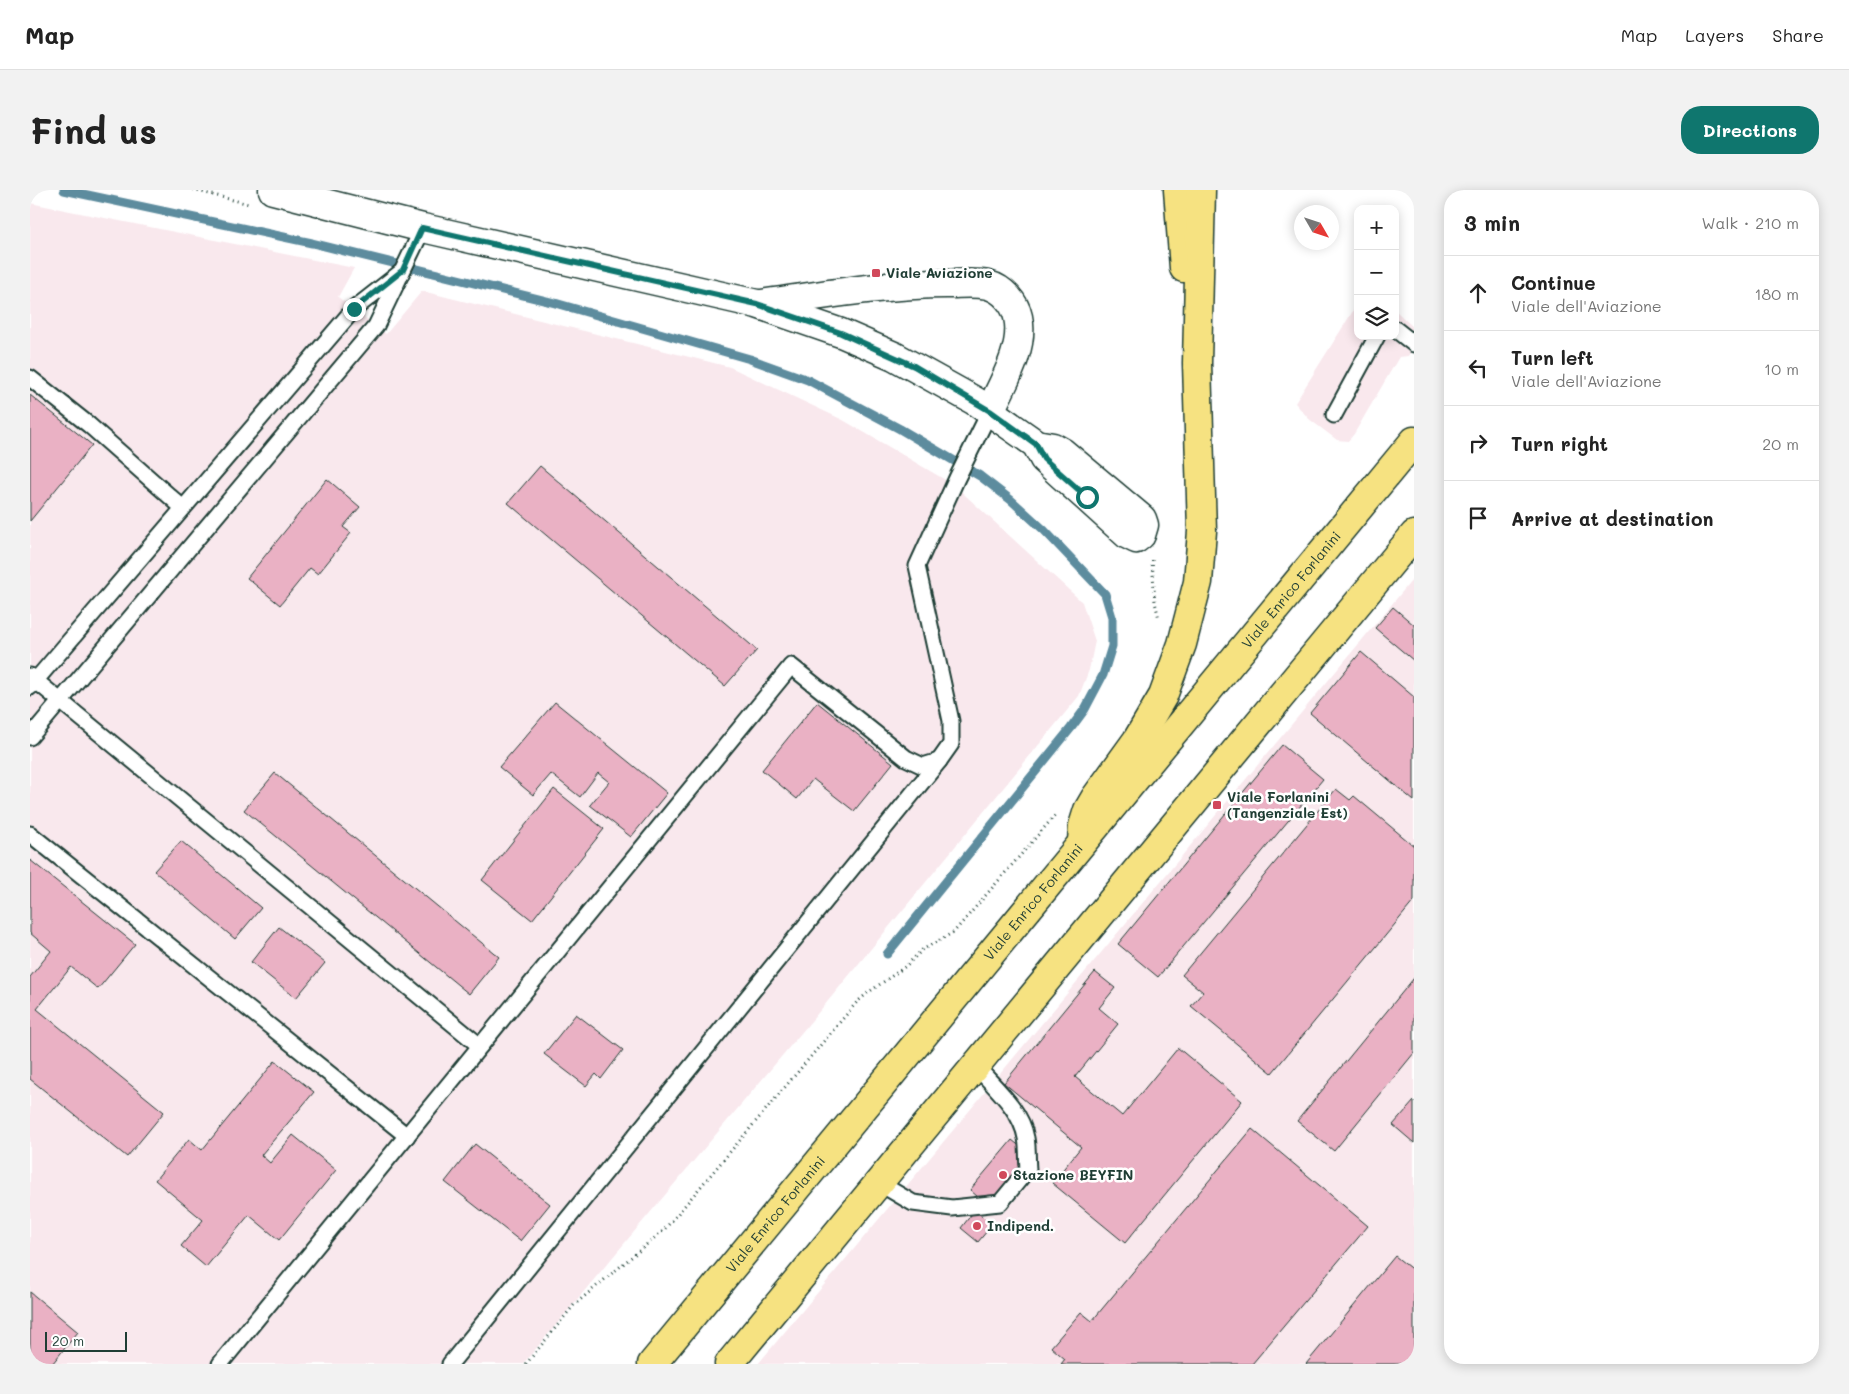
<!DOCTYPE html>
<html lang="en">
<head>
<meta charset="utf-8">
<style>
	:root { --surface:#fff; --page:#f2f2f2; --text:#222; --muted:#767676; --line:#e0e0e0; --accent:#0f766e }
	body { margin:0; font-family:Mali,sans-serif; background:var(--page); color:var(--text) }
	.controls { position:absolute; right:15px; top:15px; display:grid; overflow:hidden; border-radius:10px; box-shadow:0 2px 12px #0003 }
	.controls button { width:45px; height:45px; display:grid; place-items:center; padding:0; border:0; border-bottom:1px solid var(--line); background:var(--surface); color:var(--text); font:25px sans-serif }
	.compass { position:absolute; left:1264px; top:15px; width:45px; height:45px; border-radius:50%; background:var(--surface); box-shadow:0 2px 12px #0003; rotate:129deg }
	.scale { position:absolute; left:15px; bottom:12px; width:82px; box-sizing:border-box; padding-left:5px; border:2px solid #1f3d34; border-top:0; font-size:14px; line-height:18px; white-space:nowrap; color:#1f3d34; -webkit-text-stroke:4px #fff; paint-order:stroke }
	.stop { position:absolute; width:15px; height:15px; margin:-11px; border:4px solid #0f766e; border-radius:50%; background:#fff }
	.stop.end { background:#0f766e; border-color:#fff; box-shadow:0 1px 5px #0008 }
	.list { margin:0; padding:0; list-style:none }
	h2 { display:flex; justify-content:space-between; align-items:center; height:65px; margin:0; padding:0 20px; font-size:21px }
	h2 small { font-size:16px; font-weight:400; color:var(--muted) }
	.list li { display:grid; grid-template-columns:32px 1fr auto; gap:15px; align-items:center; box-sizing:border-box; height:75px; padding:0 20px; border-top:1px solid var(--line) }
	.list b { display:block; font-size:19px; white-space:nowrap }
	.list p { margin:0; font-size:16px; white-space:nowrap; color:var(--muted) }
	.list em { font-size:16px; font-style:normal; color:var(--muted) }
	.icon { flex:none; width:28px; height:28px; fill:none; stroke:currentColor; stroke-width:2; stroke-linecap:round; stroke-linejoin:round }
	.map { position:relative; flex:none; width:1384px; height:1174px; overflow:hidden; border-radius:20px }
	header { display:flex; align-items:center; gap:30px; box-sizing:border-box; height:70px; padding:0 25px; background:var(--surface); border-bottom:1px solid var(--line) }
	header strong { font-size:24px }
	nav { display:flex; gap:28px; margin-inline-start:auto; font-size:18px }
	.intro { display:flex; align-items:center; justify-content:space-between; box-sizing:border-box; height:120px; padding:0 30px }
	h1 { margin:0; font-size:35px }
	.button { padding:12px 22px; border-radius:20px; background:var(--accent); color:#fff; font-size:18px; font-weight:700 }
	main { display:flex; gap:30px; padding:0 30px }
	aside { flex:1; background:var(--surface); border-radius:20px; box-shadow:0 2px 12px #0003 }
	.map>svg:first-child { display:block }
</style>
</head>
<body>
<header>
<strong>Map</strong>
<nav><a>Map</a><a>Layers</a><a>Share</a></nav>
</header>
<div class="intro"><h1>Find us</h1><a class="button">Directions</a></div>
<main>
<div class="map">
<svg width="1384" height="1174" viewBox="0 0 1384 1174">
	<rect width="100%" height="100%" fill="#fff"/>
	<filter id="ink" filterUnits="userSpaceOnUse"><feTurbulence type="fractalNoise" baseFrequency=".02" numOctaves="2"/><feDisplacementMap in="SourceGraphic" scale="10" xChannelSelector="R" yChannelSelector="G"/><feConvolveMatrix kernelMatrix="1 2 1 2 8 2 1 2 1" color-interpolation-filters="sRGB"/></filter>
	<g filter="url(#ink)">
		<g fill="#f9e8ed">
			<polygon points="0,13 324,78 308,107 356,144 392,101 700,177 813,230 924,295 1052,412 1065,451 1059,480 1049,506 798,811 493,1174 0,1174"/>
			<polygon points="1328,113 1328,146 1365,146 1365,120 1384,138 1384,156 1378,166 1369,167 1324,244 1318,251 1307,250 1279,229 1265,213"/>
			<polygon points="1384,388 1384,1174 728,1174 1382,390"/>
		</g>
		<g fill="none" stroke-linecap="round" stroke-linejoin="round">
			<polyline stroke="#5d8c9e" stroke-width="9" points="34,0 282,53 525,113 720,169 778,190 870,239 950,286 981,310 1014,340 1075,404 1082,427 1082,456 1073,485 1055,519 1041,538 857,764"/>
		</g>
		<g fill="#eab1c4" stroke="#1f3d34">
			<polygon points="0,205 62,255 0,331"/>
			<polygon points="510,276 727,460 695,496 478,313"/>
			<polygon points="297,289 330,317 313,337 321,343 288,384 280,378 250,415 217,388"/>
			<polygon points="1363,417 1384,435 1384,471 1345,438"/>
			<polygon points="1331,462 1384,507 1384,611 1280,523"/>
			<polygon points="525,512 637,603 601,647 560,615 579,592 568,583 550,607 521,584 503,605 469,577"/>
			<polygon points="787,512 863,573 824,621 783,589 767,609 732,580"/>
			<polygon points="1252,555 1293,589 1128,787 1088,754"/>
			<polygon points="245,583 469,767 439,804 214,620"/>
			<polygon points="524,599 574,639 502,730 452,690"/>
			<polygon points="1306,599 1320,610 1324,606 1384,656 1384,711 1242,883 1161,816 1173,802 1152,785"/>
			<polygon points="151,651 231,718 205,749 124,681"/>
			<polygon points="0,670 105,754 68,799 41,777 7,819 134,922 97,967 0,889 0,787 21,761 0,743"/>
			<polygon points="249,737 295,773 266,808 221,772"/>
			<polygon points="1065,782 1085,798 1069,818 1088,834 1045,887 1092,926 1148,858 1212,911 1095,1053 1022,993 1051,957 974,893"/>
			<polygon points="1384,788 1384,863 1304,961 1267,931"/>
			<polygon points="546,824 593,860 571,889 566,884 556,896 514,864"/>
			<polygon points="245,871 284,902 231,965 240,973 263,945 306,980 249,1050 219,1025 176,1077 151,1056 173,1030 125,990 159,949 172,960"/>
			<polygon points="1384,911 1384,953 1363,935"/>
			<polygon points="1222,939 1338,1036 1222,1174 1031,1174 1035,1169 1021,1157 1051,1122 1062,1131"/>
			<polygon points="982,950 1007,970 964,1021 940,1000"/>
			<polygon points="445,954 520,1014 490,1051 415,992"/>
			<polygon points="945,1020 962,1035 948,1052 931,1038"/>
			<polygon points="1365,1066 1384,1081 1384,1174 1276,1174"/>
			<polygon points="0,1102 48,1142 22,1174 10,1174 0,1165"/>
		</g>
		<g fill="none" stroke-linecap="round" stroke-linejoin="round">
			<g stroke="#1f3d34" stroke-width="19">
				<g id="service">
					<polyline points="1365,139 1384,154"/>
					<polyline points="0,188 59,235 153,318"/>
					<polyline points="1304,225 1347,146"/>
					<polyline points="0,486 450,856"/>
					<polyline points="0,497 324,119 370,83"/>
					<polyline points="0,547 346,136 393,38"/>
					<polyline points="0,644 377,946"/>
					<path d="M 849,993 L 883,1013 L 922,1018 L 970,1013 L 998,979 C 997,969 998,958 996,948 C 991,919 964,897 946,876"/>
					<polyline points="190,1174 761,476 876,568 893,576 909,571"/>
					<polyline points="420,1174 909,571 921,554 921,531 887,376 927,288 960,221"/>
				</g>
			</g>
			<g stroke="#1f3d34" stroke-width="31">
				<g id="minor">
					<polyline points="243,0 393,38 727,114 811,143 864,166 945,211 1006,254 1014,269 1098,345 1106,349 1111,345 1114,335 1112,329 1032,262 1023,257 1006,254"/>
					<path d="M 731,114 C 793,105 854,94 917,94 C 930,94 945,92 958,95 C 973,99 985,113 988,127 C 995,158 973,193 960,221"/>
				</g>
			</g>
			<g stroke="#1f3d34" stroke-width="31">
				<g id="primary">
					<path id="s1" d="M 622,1174 L 1384,251"/>
					<polyline points="699,1174 1384,345"/>
				</g>
			</g>
			<g stroke="#1f3d34" stroke-width="31">
				<g id="motorway">
					<polyline points="1148,0 1154,78"/>
					<polyline points="1052,652 1053,636 1058,620 1065,608 1107,550 1133,506 1152,454 1168,392 1172,341 1167,173 1171,0"/>
				</g>
			</g>
			<g stroke="#1f3d34" stroke-width="3" stroke-dasharray="1 4" stroke-linecap="butt">
				<polyline points="163,0 219,14"/>
				<polyline points="1122,370 1125,412 1129,429"/>
				<polyline points="496,1174 544,1115 634,1040 827,812 839,802 876,776 892,760 924,742 1027,623"/>
			</g>
			<use href="#service" stroke="#fff" stroke-width="15"/>
			<use href="#minor" stroke="#fff" stroke-width="28"/>
			<use href="#primary" stroke="#f6e281" stroke-width="28"/>
			<use href="#motorway" stroke="#f6e281" stroke-width="28"/>
		</g>
	</g>
	<g fill="none" stroke-linecap="round" stroke-linejoin="round" filter="url(#ink)">
		<polyline stroke="#0f766e" stroke-width="6" points="324,119 373,80 392,38 727,114 811,143 884,176 960,221 1006,254 1014,269 1057,307"/>
	</g>
	<g fill="#d1495b" stroke="#fff" stroke-width="2">
		<rect x="841" y="78" width="10" height="10" rx="2.5"/>
		<rect x="1182" y="610" width="10" height="10" rx="2.5"/>
		<circle cx="973" cy="985" r="5"/>
		<circle cx="947" cy="1036" r="5"/>
	</g>
	<g text-anchor="middle" stroke-width="5" stroke-linejoin="round" paint-order="stroke">
		<g font-size="14" font-weight="bold" fill="#1f3d34" stroke="#fff" text-anchor="start">
			<text x="856" y="88">Viale Aviazione</text>
			<text x="1197" y="612">Viale Forlanini<tspan x="1197" dy="16">(Tangenziale Est)</tspan></text>
			<text x="983" y="990">Stazione BEYFIN</text>
			<text x="957" y="1041">Indipend.</text>
		</g>
		<g font-size="14" fill="#1f3d34" stroke="#fff">
			<text dy="5" stroke="none"><textPath href="#s1" startOffset="1004">Viale Enrico Forlanini</textPath></text>
			<text dy="5" stroke="none"><textPath href="#s1" startOffset="599">Viale Enrico Forlanini</textPath></text>
			<text dy="5" stroke="none"><textPath href="#s1" startOffset="194">Viale Enrico Forlanini</textPath></text>
		</g>
	</g>
</svg>
<div class="controls">
<button>+</button>
<button>−</button>
<button><svg class="icon" aria-label="layers" viewBox="0 0 24 24"><path d="M12 4l9 5-9 5-9-5zM3 14l9 5 9-5"/></svg></button>
</div>
<svg class="compass" viewBox="-18 -18 36 36"><path d="M0-13l5 13h-10z" fill="#e53935"/><path d="M0 13l5-13h-10z" fill="#767676"/></svg>
<div class="scale">20 m</div>
<div class="stop" style="left:1057px;top:307px"></div>
<div class="stop end" style="left:324px;top:119px"></div>
</div>
<aside>
<h2>3 min<small>Walk · 210 m</small></h2>
<ul class="list">
<li><svg class="icon" aria-label="ahead" viewBox="0 0 24 24"><path d="M12 20V5M6 11l6-6 6 6"/></svg><div><b>Continue</b><p>Viale dell'Aviazione</p></div><em>180 m</em></li>
<li><svg class="icon" aria-label="left" viewBox="0 0 24 24"><path d="M17 20v-9H6M10 6l-5 5 5 5"/></svg><div><b>Turn left</b><p>Viale dell'Aviazione</p></div><em>10 m</em></li>
<li><svg class="icon" aria-label="right" viewBox="0 0 24 24"><path d="M7 20v-9h11M14 6l5 5-5 5"/></svg><div><b>Turn right</b></div><em>20 m</em></li>
<li><svg class="icon" aria-label="arrive" viewBox="0 0 24 24"><path d="M6 21V4h12l-3 4 3 4H6"/></svg><div><b>Arrive at destination</b></div></li>
</ul>
</aside>
</main>
</body>
</html>
